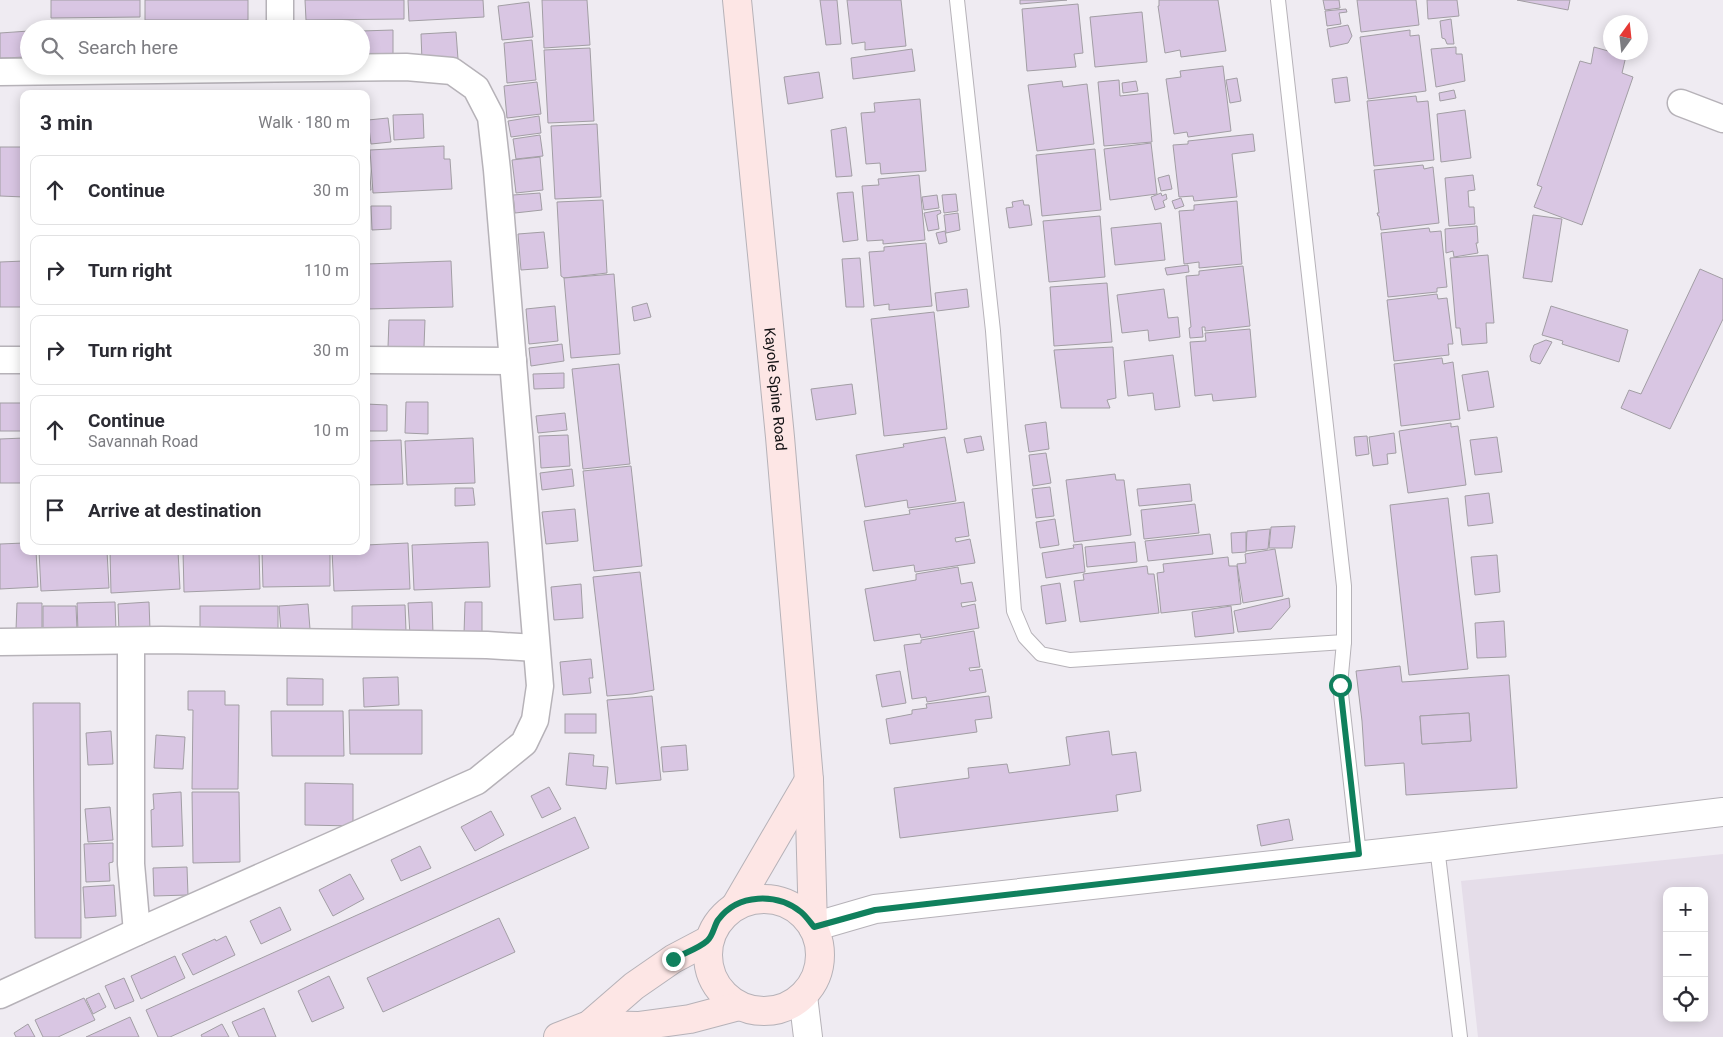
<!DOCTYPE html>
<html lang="en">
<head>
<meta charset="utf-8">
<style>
	:root { --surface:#fff; --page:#f7f7f7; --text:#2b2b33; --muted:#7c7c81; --line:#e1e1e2 }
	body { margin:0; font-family:Roboto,sans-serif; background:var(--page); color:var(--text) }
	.controls { position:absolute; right:15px; bottom:15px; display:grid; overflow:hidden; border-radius:10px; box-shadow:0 2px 12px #0003 }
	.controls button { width:45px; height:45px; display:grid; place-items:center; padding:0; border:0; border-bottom:1px solid var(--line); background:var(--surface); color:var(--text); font:25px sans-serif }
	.compass { position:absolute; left:1603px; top:15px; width:45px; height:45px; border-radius:50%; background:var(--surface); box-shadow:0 2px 12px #0003; rotate:15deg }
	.stop { position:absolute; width:15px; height:15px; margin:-11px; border:4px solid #10805d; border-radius:50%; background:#fff }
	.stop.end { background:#10805d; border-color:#fff; box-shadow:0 1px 5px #0008 }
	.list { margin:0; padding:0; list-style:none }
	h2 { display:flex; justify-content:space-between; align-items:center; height:65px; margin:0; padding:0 20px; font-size:21px }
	h2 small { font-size:16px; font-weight:400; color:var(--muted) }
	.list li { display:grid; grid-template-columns:32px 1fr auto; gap:15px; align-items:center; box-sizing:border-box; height:70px; margin:0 10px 10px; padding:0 10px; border:1px solid var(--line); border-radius:10px }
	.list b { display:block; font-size:19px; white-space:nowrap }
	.list p { margin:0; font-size:16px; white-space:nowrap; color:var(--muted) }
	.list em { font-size:16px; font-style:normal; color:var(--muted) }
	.icon { flex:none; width:28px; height:28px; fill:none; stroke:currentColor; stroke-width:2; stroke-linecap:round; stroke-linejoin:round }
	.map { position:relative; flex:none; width:1723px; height:1037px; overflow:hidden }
	.search { position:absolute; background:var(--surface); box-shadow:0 2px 12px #0003; left:20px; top:20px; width:350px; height:55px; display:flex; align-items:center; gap:12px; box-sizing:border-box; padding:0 18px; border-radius:28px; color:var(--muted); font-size:19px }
	.panel { position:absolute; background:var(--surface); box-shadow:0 2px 12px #0003; left:20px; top:90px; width:350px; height:465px; border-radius:10px }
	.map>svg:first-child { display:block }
</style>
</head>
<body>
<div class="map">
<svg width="1723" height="1037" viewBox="0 0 1723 1037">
	<rect width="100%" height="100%" fill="#efebf2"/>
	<path fill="#e5dde9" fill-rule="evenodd" d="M 1723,854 L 1723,1037 L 1478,1037 L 1461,881 ZM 1667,891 L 1704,891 L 1704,1018 L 1667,1018 Z"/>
	<g fill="#d9c6e3" stroke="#a29ea4" fill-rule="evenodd">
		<polygon points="51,0 140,0 140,17 51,18"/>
		<rect x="145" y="0" width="103" height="20"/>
		<polygon points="305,0 404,0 404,19 306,20"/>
		<polygon points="408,0 483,0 484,17 409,21"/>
		<polygon points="542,0 587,0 590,45 544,48"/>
		<polygon points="820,0 837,0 841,44 826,45"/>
		<polygon points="847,0 901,0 906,46 865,50 865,42 852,44"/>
		<polygon points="1020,0 1067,0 1020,4"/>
		<polygon points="1159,0 1218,0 1226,51 1181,57 1180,50 1165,53 1158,6 1159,6"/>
		<polygon points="1323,0 1339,0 1340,8 1325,10"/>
		<polygon points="1357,0 1416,0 1419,25 1361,32"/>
		<polygon points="1427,0 1457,0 1459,16 1428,19"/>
		<polygon points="1517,0 1570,0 1568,10"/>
		<polygon points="529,2 533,37 502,40 498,6"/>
		<polygon points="1078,4 1083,53 1074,54 1076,67 1027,71 1022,9"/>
		<polygon points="1346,9 1347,12 1339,13 1341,24 1327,26 1325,11"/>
		<polygon points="1142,12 1147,62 1095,67 1090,17"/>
		<polygon points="1451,19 1454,44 1447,44 1445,39 1442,38 1440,21"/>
		<polygon points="1348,25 1352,36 1348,43 1330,47 1327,29"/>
		<polygon points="393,30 393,57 361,58 361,31"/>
		<polygon points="1410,30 1410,36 1419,35 1426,91 1368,99 1360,37"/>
		<polygon points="29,31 29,57 0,58 0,33"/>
		<polygon points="456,32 458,59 422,61 421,34"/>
		<polygon points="532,40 536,80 507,83 504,43"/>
		<polygon points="1456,47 1456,54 1462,54 1465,81 1436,87 1431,49"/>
		<polygon points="1594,47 1626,56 1622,73 1633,77 1582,225 1534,207 1542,187 1537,185 1580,61 1591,64"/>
		<polygon points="590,48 594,121 548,123 544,50"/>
		<polygon points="912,49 915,71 853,79 851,58"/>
		<polygon points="1223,66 1231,131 1188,137 1187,132 1174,134 1166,79 1181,77 1180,71"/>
		<polygon points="819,72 823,98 788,104 784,77"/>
		<polygon points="1347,77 1350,101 1335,103 1332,79"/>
		<polygon points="1237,78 1241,101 1230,103 1226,80"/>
		<polygon points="1119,80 1120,96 1148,93 1152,142 1104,146 1098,82"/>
		<polygon points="1062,81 1063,87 1087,84 1094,144 1037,151 1028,85"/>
		<polygon points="1136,81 1138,91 1123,93 1122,83"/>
		<polygon points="537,82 541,114 507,118 504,86"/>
		<polygon points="1454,90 1456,98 1440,101 1439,93"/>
		<polygon points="1416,96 1417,102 1428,101 1434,160 1374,166 1367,101"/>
		<polygon points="920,99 926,171 881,174 880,163 866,164 861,113 875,112 874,103"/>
		<polygon points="1465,110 1471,158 1441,162 1437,114"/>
		<polygon points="423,114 424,138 394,140 393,115"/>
		<polygon points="539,116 541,133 511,137 508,121"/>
		<polygon points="388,118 391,142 371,144 368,120"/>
		<polygon points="597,124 601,197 555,199 551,126"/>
		<polygon points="846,127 852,176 836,177 831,130"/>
		<polygon points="1253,134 1255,151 1232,154 1237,197 1194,201 1193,196 1179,197 1173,145 1188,144 1188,141"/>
		<polygon points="540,135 543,156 516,159 513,139"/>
		<polygon points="1151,143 1157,194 1110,200 1104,149"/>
		<polygon points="444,146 444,159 450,159 452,189 373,193 370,150"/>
		<polygon points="0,147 24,147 24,197 0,196"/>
		<polygon points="366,148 368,148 371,190 366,190"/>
		<polygon points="1095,149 1101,210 1042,216 1036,155"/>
		<polygon points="540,157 543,190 516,193 512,160"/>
		<polygon points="1423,165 1424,169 1433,167 1439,223 1381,230 1379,216 1378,216 1377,213 1379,213 1374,170"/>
		<polygon points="919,175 925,240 883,244 883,240 867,241 862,186 879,185 878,179"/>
		<polygon points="1169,175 1172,189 1161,191 1158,178"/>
		<polygon points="1473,175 1475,190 1468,191 1469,207 1474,207 1475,224 1449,226 1445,178"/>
		<polygon points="853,192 858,240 843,242 837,193"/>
		<polygon points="540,193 542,210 515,213 513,195"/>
		<polygon points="1161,193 1162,196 1166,194 1167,199 1163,201 1165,207 1155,210 1151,197"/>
		<polygon points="956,194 958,211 944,213 942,195"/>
		<polygon points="937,195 939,208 924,210 922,197"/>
		<polygon points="1181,198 1184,206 1175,209 1172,201"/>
		<polygon points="603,200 607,273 564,278 561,276 557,202"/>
		<polygon points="1023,200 1024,205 1029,205 1032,225 1009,228 1006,208 1013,207 1012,202"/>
		<polygon points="1237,201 1242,264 1199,268 1199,262 1184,264 1179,211 1194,210 1194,205"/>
		<polygon points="371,206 391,206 391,229 372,230"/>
		<polygon points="940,210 941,213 937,215 939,229 928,231 924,213"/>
		<polygon points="958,213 960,230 946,233 944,215"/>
		<polygon points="1533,215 1562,219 1552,282 1523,278"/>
		<polygon points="1100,216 1105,277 1049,282 1043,221"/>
		<polygon points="1161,223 1165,260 1115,265 1111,228"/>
		<polygon points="1477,226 1478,243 1476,243 1478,253 1454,257 1453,251 1446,253 1445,229"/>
		<polygon points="1429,228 1430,232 1441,231 1447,287 1437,288 1437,292 1388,297 1381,233"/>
		<polygon points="945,231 947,242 939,244 936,233"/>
		<polygon points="544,232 548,268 521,270 518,234"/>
		<polygon points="926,243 932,306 889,310 889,304 874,306 869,252 884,251 884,247"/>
		<polygon points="1488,255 1494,323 1486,323 1487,343 1462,345 1460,328 1456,328 1450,258"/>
		<polygon points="860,258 864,307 846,307 842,259"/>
		<polygon points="24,261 24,307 0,307 0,262"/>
		<polygon points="451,261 453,307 366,309 366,264"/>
		<polygon points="1188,265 1189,272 1167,275 1165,268"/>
		<polygon points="1243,266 1250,326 1205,331 1205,327 1202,327 1203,337 1190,338 1189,328 1191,327 1186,276 1199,275 1199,271"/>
		<polygon points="1700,269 1723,279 1723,319 1670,429 1621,408 1629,390 1641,394"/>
		<polygon points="614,274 620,354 571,358 564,278"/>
		<polygon points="1107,283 1112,342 1054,346 1050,287"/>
		<polygon points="967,289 969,307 937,311 935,293"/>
		<polygon points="1164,289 1168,318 1178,317 1180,337 1149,341 1148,330 1122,333 1117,295"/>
		<polygon points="1437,294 1438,299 1447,298 1453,344 1448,344 1449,355 1394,361 1387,300"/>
		<polygon points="647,303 651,317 634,321 632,307"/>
		<polygon points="555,306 558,341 529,344 526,309"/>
		<polygon points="1551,306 1628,330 1619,362 1562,344 1563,341 1542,335"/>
		<polygon points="934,312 947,429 884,436 871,319"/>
		<polygon points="389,320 425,320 424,347 388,347"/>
		<polygon points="1250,329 1256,397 1213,401 1212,394 1195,396 1190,342 1206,341 1205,333"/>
		<polygon points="1546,340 1552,342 1540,364 1531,361 1530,356 1534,345"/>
		<polygon points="562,344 564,361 531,366 529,348"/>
		<polygon points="1113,347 1116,398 1107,400 1110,408 1061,408 1054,350"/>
		<polygon points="1173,355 1180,407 1155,410 1153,393 1128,396 1124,361"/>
		<polygon points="1442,358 1443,364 1453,362 1460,419 1401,426 1394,364"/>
		<polygon points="619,364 630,464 583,469 572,369"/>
		<polygon points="1488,371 1494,407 1468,411 1462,375"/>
		<polygon points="564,373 564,388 534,389 533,374"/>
		<polygon points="852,384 856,414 816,420 811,389"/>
		<polygon points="406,402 428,402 428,434 405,433"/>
		<rect x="0" y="403" width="24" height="28"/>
		<polygon points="366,404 387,405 387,431 366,431"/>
		<polygon points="565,413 567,430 538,433 536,416"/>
		<polygon points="1046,422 1049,449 1029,452 1025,425"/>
		<polygon points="1451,423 1451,427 1458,426 1466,485 1408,493 1399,431"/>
		<polygon points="1394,433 1396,453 1387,454 1388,464 1373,466 1369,437"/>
		<polygon points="568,435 570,466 541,468 539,436"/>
		<polygon points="981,436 984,450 967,453 964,439"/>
		<polygon points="1367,436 1369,454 1356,456 1354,437"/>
		<polygon points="945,437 956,501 908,508 907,500 865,507 856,455 904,447 903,444"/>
		<polygon points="1497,437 1502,472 1475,475 1470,440"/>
		<polygon points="24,438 24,483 0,483 0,439"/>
		<polygon points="473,438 475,483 407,485 405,441"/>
		<polygon points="401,440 403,484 366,485 366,441"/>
		<polygon points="1046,453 1051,483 1033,486 1029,455"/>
		<polygon points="631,466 642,566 594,571 583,471"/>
		<polygon points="572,469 574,486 542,490 540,473"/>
		<polygon points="1115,474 1116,480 1124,480 1131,535 1074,542 1066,480"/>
		<polygon points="1190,484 1192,501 1139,506 1137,489"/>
		<polygon points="1050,487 1054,516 1036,518 1032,489"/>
		<polygon points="455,488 473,488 475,505 455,506"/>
		<polygon points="1489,493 1493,523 1468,526 1465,496"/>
		<polygon points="1448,498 1468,669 1409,675 1390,505"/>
		<polygon points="964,502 969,536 955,538 956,542 970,539 975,563 915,572 914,565 873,571 864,521 910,514 909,510"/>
		<polygon points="1195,504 1199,533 1144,539 1141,510"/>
		<polygon points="575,509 578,541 546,544 542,512"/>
		<polygon points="1055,519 1059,545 1040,548 1036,522"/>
		<polygon points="1295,526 1292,548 1269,548 1271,527"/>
		<polygon points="1270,529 1268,549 1246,551 1247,531"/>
		<polygon points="1246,532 1246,552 1232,553 1231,533"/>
		<polygon points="1210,534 1213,554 1148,561 1145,541"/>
		<polygon points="488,542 490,587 414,590 412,545"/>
		<polygon points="1135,542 1137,562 1087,567 1085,547"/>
		<polygon points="24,543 24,551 36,551 38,587 0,589 0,544"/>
		<polygon points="408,543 410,589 334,591 332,551 366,551 366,545"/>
		<polygon points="1082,544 1085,572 1046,578 1042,553 1074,548 1073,545"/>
		<polygon points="1275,549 1283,596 1243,603 1237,564 1246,563 1245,554"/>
		<polygon points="39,551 107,551 109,588 41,591"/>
		<polygon points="110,551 178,551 180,589 111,593"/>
		<polygon points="183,551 259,551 260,589 184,592"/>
		<polygon points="262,551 330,551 330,586 263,587"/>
		<polygon points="1497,555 1500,592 1475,595 1471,557"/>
		<polygon points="1228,557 1229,566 1237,566 1241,604 1161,613 1157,573 1164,572 1163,564"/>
		<polygon points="1147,566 1148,574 1154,574 1159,613 1080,622 1074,581 1084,580 1083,574"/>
		<polygon points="958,567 961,584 972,582 976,601 961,603 962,607 975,604 979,628 921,638 920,634 874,641 865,589 916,580 916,574"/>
		<polygon points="640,572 654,690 633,694 607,696 593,577"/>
		<polygon points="1060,583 1066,621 1046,624 1041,586"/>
		<polygon points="581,584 583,618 554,620 551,587"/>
		<polygon points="1289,598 1290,607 1271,629 1238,632 1234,611"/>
		<polygon points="115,602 116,631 78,632 77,603"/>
		<polygon points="149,602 150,630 119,632 118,604"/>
		<polygon points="432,602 433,634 410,635 408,603"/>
		<polygon points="465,602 482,602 482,634 464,634"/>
		<polygon points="17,603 42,603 42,630 16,630"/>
		<polygon points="308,604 310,629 281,632 279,606"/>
		<polygon points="405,605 406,631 352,632 352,606"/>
		<polygon points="43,606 76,606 77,630 43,631"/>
		<rect x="200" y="606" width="78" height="25"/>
		<polygon points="1231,606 1234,633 1195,637 1192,612"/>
		<polygon points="1504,621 1506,657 1477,658 1475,623"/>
		<polygon points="974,631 980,667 969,668 970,671 982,669 986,692 927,702 926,697 912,699 904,645 921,643 921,640"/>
		<polygon points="591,659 593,678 589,678 591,693 563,695 560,662"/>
		<path d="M 1400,666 L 1402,682 L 1509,675 L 1517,788 L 1406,795 L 1404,763 L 1365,766 L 1362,721 L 1356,671 ZM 1469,713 L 1471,741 L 1422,744 L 1420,716 Z"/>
		<polygon points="900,671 906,703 882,707 876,675"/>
		<polygon points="398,677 399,705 364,707 363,678"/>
		<polygon points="287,678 323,679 323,705 287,705"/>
		<polygon points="188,691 225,691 225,705 239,705 238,789 192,789 193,710 188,710"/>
		<polygon points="652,696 661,780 616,784 607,700"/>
		<polygon points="989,696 992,718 975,720 977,732 890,744 886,719 912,714 912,710 927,708 926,704"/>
		<polygon points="33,703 80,703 81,938 35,938"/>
		<polygon points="349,710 422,710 422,754 350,754"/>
		<polygon points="271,711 343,711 344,756 272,756"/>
		<polygon points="1469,713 1471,741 1422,744 1420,716"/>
		<rect x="565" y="714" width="31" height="19"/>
		<polygon points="111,731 113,764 88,765 86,733"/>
		<polygon points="1109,731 1112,755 1136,752 1141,791 1116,795 1118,811 900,838 894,788 969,778 968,768 1007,764 1009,773 1070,765 1066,737"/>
		<polygon points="156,735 185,737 183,769 154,768"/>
		<polygon points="686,745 688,770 663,772 661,747"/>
		<polygon points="569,753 594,755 593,766 608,767 606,789 566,785"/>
		<polygon points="305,783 353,784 353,826 305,825"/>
		<polygon points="549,787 561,809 542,818 531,796"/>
		<polygon points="181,792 183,846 152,847 151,810 154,809 153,794"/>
		<polygon points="192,792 239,792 240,862 193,863"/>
		<polygon points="110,807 113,840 88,842 85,809"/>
		<polygon points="491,811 504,835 475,851 461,827"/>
		<polygon points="575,817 589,848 170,1037 158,1037 146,1010"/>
		<polygon points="1289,819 1293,840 1261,846 1257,825"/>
		<polygon points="113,843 113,862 109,863 110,881 86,882 84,844"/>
		<polygon points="420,846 431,868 401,881 391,860"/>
		<polygon points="187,867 188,895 154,896 153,868"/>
		<polygon points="350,874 364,899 333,916 319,890"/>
		<polygon points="114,885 116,916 85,918 83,887"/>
		<polygon points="280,907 291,930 261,944 250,921"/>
		<polygon points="499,918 515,952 383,1012 367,978"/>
		<polygon points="226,936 235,955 193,975 182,954 215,939 216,941"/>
		<polygon points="175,956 185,978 141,999 131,976"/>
		<polygon points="329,976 344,1008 312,1022 298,991"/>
		<polygon points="124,978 134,1001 115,1009 105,986"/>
		<polygon points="99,993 106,1007 93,1014 86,999"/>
		<polygon points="84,998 95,1020 58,1037 43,1037 35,1020"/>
		<polygon points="264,1008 276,1037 239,1037 232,1022"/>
		<polygon points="130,1017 139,1037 86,1037"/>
		<polygon points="28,1024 35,1037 16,1037 14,1033"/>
		<polygon points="222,1024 229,1037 202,1037 201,1035"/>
	</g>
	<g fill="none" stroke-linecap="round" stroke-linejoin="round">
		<g stroke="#b6b2b8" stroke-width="16">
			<g id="service">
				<polyline points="957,0 993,331 1014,611 1025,637 1041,654 1070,660 1344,642"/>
				<polyline points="1278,0 1344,586 1344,642 1340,685 1359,855"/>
				<polyline points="1437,847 1460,1037"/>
			</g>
		</g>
		<g stroke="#b6b2b8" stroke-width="29">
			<g id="minor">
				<polyline points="280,29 280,0"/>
				<polyline points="0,72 406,67 452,71 476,88 491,117 497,170 540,686 535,720 524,743 477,781 137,932 0,995"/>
				<polyline points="1681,103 1723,119"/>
				<polyline points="0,360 24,360"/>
				<polyline points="366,360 513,361"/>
				<polyline points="131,641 131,864 137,932"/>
				<polyline points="0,642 162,640 487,645 536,648"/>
			</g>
		</g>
		<g stroke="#b6b2b8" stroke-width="30">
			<g id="tertiary">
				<polyline points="813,927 875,909 1437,847 1723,812"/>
				<polyline points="803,996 808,1037"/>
			</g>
		</g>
		<g stroke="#b6b2b8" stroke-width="30">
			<g id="secondary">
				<path id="s1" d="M 737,0 L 780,437 L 809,780 L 813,927"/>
				<circle cx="764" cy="955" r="56"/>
				<polyline points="736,905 809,780"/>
				<polyline points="589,1025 638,1026 690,1019 739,1006"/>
				<polyline points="558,1037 589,1025 634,986 673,959 709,940"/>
			</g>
		</g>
		<use href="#service" stroke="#fff" stroke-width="14"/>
		<use href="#minor" stroke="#fff" stroke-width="26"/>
		<use href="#tertiary" stroke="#fff" stroke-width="28"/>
		<use href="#secondary" stroke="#fde6e5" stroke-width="28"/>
	</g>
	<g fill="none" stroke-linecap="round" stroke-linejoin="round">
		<path stroke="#10805d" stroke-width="6" d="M 673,959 C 684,953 698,949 707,941 C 713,936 714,926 718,920 C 738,893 777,893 801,912 C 806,916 810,922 814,927 L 875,910 L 1359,854 L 1340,685"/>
	</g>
	<g text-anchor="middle" stroke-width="4" stroke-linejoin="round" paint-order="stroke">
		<g font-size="15" fill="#131214" stroke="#efebf2">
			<text dy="5" stroke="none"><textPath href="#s1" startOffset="391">Kayole Spine Road</textPath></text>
		</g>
	</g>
</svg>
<div class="controls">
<button>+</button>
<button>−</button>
<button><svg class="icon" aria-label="locate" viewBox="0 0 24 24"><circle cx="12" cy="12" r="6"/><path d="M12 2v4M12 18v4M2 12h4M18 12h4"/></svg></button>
</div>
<svg class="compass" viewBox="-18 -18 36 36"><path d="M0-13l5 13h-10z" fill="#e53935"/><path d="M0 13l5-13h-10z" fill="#7c7c81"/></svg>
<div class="stop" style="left:1340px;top:685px"></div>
<div class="stop end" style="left:673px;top:959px"></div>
<div class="search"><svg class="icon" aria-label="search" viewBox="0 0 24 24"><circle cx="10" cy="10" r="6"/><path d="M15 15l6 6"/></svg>Search here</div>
<section class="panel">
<h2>3 min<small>Walk · 180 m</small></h2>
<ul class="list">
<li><svg class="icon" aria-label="ahead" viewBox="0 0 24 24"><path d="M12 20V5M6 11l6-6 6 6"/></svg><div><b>Continue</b></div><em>30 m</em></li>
<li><svg class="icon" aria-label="right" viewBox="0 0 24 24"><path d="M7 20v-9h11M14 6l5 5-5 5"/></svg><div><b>Turn right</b></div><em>110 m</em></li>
<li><svg class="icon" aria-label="right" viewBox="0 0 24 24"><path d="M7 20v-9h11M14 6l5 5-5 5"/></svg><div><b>Turn right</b></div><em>30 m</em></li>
<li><svg class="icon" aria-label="ahead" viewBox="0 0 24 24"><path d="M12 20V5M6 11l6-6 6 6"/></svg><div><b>Continue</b><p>Savannah Road</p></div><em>10 m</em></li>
<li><svg class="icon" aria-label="arrive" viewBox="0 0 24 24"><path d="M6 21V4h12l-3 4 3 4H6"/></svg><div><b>Arrive at destination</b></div></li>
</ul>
</section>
</div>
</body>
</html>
